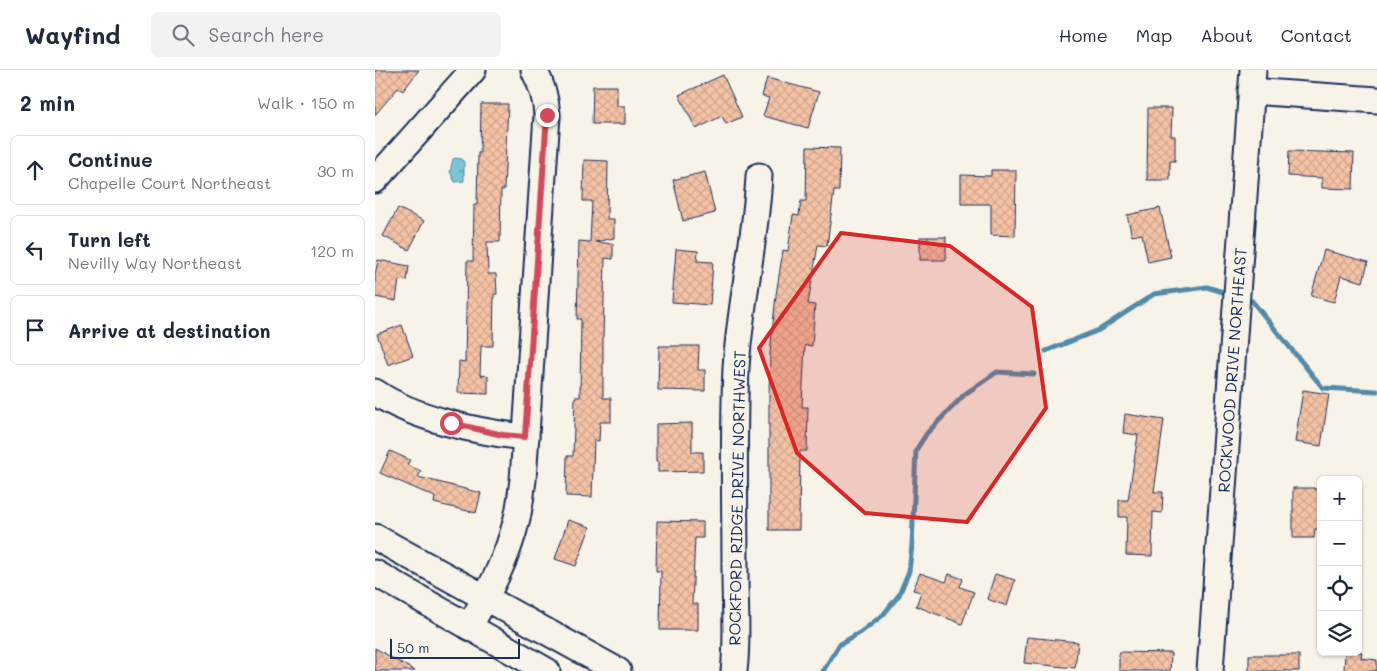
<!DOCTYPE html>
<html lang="en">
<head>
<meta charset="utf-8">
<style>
	:root { --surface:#fff; --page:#f2f2f3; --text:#1f2937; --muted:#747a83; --line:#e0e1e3 }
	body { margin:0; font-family:Mali,sans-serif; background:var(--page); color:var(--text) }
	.controls { position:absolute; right:15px; bottom:15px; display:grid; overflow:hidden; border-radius:8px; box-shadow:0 1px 4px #0004 }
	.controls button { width:45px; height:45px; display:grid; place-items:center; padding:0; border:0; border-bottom:1px solid var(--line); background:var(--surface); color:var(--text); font:25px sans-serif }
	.scale { position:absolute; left:15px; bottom:12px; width:130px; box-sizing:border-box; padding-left:5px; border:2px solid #1b2f5e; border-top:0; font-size:14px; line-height:18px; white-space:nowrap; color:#1b2f5e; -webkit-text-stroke:4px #f7f3e8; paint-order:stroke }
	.stop { position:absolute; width:15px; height:15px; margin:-11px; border:4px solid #d1495b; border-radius:50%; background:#fff }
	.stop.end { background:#d1495b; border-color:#fff; box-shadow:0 1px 5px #0008 }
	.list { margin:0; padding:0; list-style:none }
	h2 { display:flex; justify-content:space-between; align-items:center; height:65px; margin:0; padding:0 20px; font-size:21px }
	h2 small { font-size:16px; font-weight:400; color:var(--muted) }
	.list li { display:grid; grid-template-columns:32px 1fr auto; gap:15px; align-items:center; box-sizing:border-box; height:70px; margin:0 10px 10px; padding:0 10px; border:1px solid var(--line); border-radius:8px }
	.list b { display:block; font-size:19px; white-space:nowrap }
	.list p { margin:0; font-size:16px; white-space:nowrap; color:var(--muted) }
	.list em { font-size:16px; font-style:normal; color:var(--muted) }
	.icon { flex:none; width:28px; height:28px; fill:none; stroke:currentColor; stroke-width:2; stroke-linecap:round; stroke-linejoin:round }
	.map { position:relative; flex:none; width:1002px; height:601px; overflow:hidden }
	header { display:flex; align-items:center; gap:30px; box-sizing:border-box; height:70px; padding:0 25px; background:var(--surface); border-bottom:1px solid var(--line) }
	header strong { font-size:24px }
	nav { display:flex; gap:28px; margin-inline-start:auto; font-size:18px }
	.search { width:350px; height:45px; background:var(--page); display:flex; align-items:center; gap:12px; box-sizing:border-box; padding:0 18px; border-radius:8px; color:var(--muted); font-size:19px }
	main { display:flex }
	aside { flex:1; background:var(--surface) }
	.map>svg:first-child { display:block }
</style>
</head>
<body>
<header>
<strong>Wayfind</strong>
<div class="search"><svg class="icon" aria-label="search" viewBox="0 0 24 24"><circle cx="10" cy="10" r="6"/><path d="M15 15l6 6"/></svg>Search here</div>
<nav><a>Home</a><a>Map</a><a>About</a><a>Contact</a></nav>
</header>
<main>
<aside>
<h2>2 min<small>Walk · 150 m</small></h2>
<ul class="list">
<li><svg class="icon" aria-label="ahead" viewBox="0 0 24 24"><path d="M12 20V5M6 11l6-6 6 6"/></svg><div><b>Continue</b><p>Chapelle Court Northeast</p></div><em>30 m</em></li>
<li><svg class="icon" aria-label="left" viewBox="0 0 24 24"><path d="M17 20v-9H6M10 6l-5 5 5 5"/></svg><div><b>Turn left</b><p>Nevilly Way Northeast</p></div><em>120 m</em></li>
<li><svg class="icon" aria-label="arrive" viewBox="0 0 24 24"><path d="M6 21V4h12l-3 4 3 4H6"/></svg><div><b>Arrive at destination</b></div></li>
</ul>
</aside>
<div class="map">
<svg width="1002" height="601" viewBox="0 0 1002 601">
	<defs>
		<pattern id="water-ripples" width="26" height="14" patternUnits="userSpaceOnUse" patternTransform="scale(1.25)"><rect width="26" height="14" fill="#79c6d8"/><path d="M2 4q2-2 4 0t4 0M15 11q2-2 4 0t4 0" fill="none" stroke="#62a1b2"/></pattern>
		<pattern id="building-cross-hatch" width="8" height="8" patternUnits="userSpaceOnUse" patternTransform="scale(1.25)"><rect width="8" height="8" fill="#f4c2a4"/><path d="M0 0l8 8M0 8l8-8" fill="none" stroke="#d1a790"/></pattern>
	</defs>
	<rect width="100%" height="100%" fill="#f7f3e8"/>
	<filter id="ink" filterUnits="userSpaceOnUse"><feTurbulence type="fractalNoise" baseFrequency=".02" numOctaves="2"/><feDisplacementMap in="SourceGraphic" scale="10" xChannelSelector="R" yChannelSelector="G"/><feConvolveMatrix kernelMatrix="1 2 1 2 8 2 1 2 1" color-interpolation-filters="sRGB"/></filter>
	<g filter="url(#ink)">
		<polygon fill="url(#water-ripples)" stroke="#538aa7" points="81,88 87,89 89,93 89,111 80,112 75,102 78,89"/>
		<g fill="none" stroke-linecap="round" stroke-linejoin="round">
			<g stroke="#538aa7" stroke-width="5">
				<polyline points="877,231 948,318 1002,321"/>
				<polyline points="671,281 724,260 779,224 832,217 848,222"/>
				<polyline points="448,601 464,575 486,562 508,545 524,525 534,501 537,475 541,380 552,363 590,324 622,302 659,304"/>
			</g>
		</g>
		<g fill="url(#building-cross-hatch)" stroke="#1b2f5e">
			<polygon points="0,0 44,0 28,21 23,18 0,45"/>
			<polygon points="348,5 367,47 351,54 347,46 321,59 304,25"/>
			<polygon points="392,8 444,22 433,58 388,46 394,28 387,26"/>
			<polygon points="218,16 242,16 242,36 250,36 250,54 217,54"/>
			<polygon points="106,34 133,34 129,120 126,120 125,172 112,172 113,204 121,204 122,224 119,224 118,276 106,276 105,305 113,306 113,324 83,323 84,291 90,292 92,191 98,191 99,135 102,135 103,83 105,83"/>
			<polygon points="773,38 797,38 796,66 800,66 800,91 795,91 795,110 772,110"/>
			<polygon points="432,77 465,78 464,121 459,121 452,176 443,175 433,234 440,235 437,276 430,275 427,337 433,337 432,381 425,381 424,460 394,460 394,326 395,283 401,225 408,180 413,181 418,145 424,146 426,131 431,131"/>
			<polygon points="914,81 979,83 978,119 947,118 947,108 913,106"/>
			<polygon points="209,90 233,91 232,149 239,149 239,168 220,172 238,174 238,189 230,188 228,269 228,328 236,328 236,352 225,352 224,371 219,370 217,427 191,426 192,386 198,386 200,327 205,327 206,249 202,249 204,171 215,172 217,131 208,131"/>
			<polygon points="616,100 641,100 640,166 616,165 616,134 586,134 586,105 616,106"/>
			<polygon points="330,102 340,143 308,151 298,110"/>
			<polygon points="23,138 49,151 34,180 8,166"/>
			<polygon points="785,138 796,187 773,192 767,164 757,166 752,145"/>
			<rect x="545" y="167" width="26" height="23"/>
			<polygon points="301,179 323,181 322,191 338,192 335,235 297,232"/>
			<polygon points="949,180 993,192 988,212 966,206 959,232 936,226"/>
			<polygon points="3,190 34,196 32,211 24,210 21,231 0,227 0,205"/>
			<polygon points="27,255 38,286 13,295 2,264"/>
			<polygon points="284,276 324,276 323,300 330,300 330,321 283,320"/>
			<polygon points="928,320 954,324 946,376 920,372"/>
			<polygon points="750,344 789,350 779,422 788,422 787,443 778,442 777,486 751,485 752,447 744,447 744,430 753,430 763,365 748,363"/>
			<polygon points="317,353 317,382 328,382 328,401 283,402 283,392 281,392 281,354"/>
			<polygon points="15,381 35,390 32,395 46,401 43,407 106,423 101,443 59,433 60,427 5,403"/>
			<polygon points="918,418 939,418 939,419 946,419 946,459 940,459 939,468 918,468"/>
			<polygon points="193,450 215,457 201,496 180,489"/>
			<polygon points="282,451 328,452 328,468 320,468 317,534 323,534 323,560 285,560 286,501 281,501"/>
			<polygon points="545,503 571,512 574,504 588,509 585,517 599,522 587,554 541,536 546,522 538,520"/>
			<polygon points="620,504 640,510 632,536 612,529"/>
			<polygon points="652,567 703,572 700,598 649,593"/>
			<polygon points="0,578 40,601 0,601"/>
			<polygon points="744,582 796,583 795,601 744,601"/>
			<polygon points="970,582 987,582 986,588 1002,590 1002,601 969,601"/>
			<rect x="874" y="585" width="50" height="16"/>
		</g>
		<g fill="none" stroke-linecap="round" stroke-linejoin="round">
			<g stroke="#1b2f5e" stroke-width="29">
				<g id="minor">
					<polyline points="876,21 1002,30"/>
					<polyline points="0,110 98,0"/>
					<path d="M 0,322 C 37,348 106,363 151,367"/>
					<polyline points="0,467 243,601"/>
					<polyline points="0,503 172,601"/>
					<path d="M 94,557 C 114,522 133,488 142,448 C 145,436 146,423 148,410 L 172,45 C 171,28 167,15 159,0"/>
					<path d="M 359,601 C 363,570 360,538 360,506 C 360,437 358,367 361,298 C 365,233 381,170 384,106"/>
					<polyline points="835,601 878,0"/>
				</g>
			</g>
			<use href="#minor" stroke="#f7f3e8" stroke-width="25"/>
		</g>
	</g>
	<g fill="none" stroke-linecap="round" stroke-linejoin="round" filter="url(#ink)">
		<polyline stroke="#d1495b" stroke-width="6" points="76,353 128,365 150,367 172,45"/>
	</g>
	<path fill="#d62828" fill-opacity="0.2" stroke="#d62828" stroke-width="4" stroke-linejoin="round" d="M 466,163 L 575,176 L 657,237 L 671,338 L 592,452 L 490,443 L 422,383 L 384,278 Z"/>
	<g text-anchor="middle" stroke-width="4.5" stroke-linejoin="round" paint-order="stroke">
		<g font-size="16" fill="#1b2f5e" stroke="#f7f3e8">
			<text transform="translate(857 300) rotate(-86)" y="6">ROCKWOOD DRIVE NORTHEAST</text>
			<text transform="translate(362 428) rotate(-89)" y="6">ROCKFORD RIDGE DRIVE NORTHWEST</text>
		</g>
	</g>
</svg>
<div class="controls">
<button>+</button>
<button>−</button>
<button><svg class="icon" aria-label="locate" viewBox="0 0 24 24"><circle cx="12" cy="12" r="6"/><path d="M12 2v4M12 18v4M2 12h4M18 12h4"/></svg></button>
<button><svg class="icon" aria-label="layers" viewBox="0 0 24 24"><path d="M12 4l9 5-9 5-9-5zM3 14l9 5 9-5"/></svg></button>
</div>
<div class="scale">50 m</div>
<div class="stop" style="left:76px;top:353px"></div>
<div class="stop end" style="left:172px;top:45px"></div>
</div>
</main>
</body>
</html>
